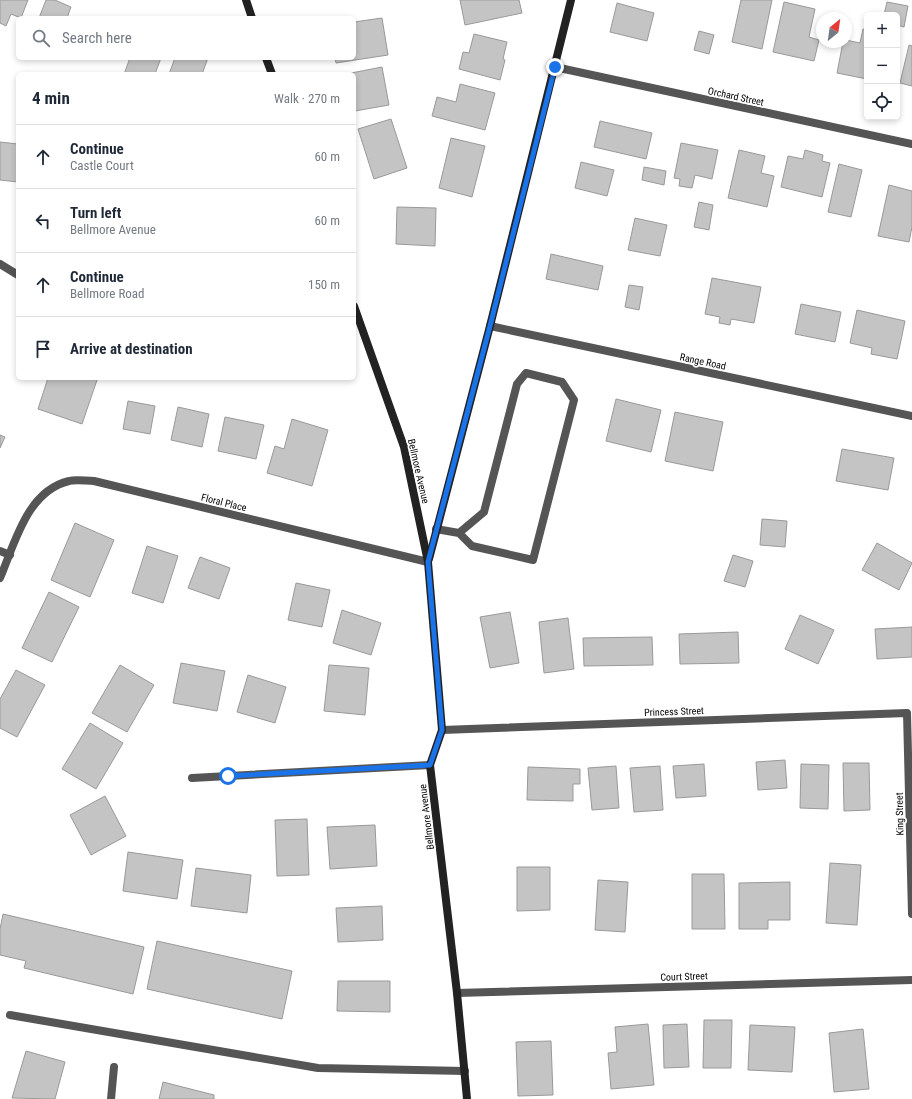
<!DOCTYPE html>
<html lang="en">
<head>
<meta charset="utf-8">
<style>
	:root { --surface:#fff; --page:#f6f6f7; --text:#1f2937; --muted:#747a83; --line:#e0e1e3 }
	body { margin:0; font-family:"Roboto Condensed",sans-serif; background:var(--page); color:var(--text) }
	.controls { position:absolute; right:12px; top:12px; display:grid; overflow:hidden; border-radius:6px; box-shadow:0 2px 6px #0003 }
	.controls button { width:36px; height:36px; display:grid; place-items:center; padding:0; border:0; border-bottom:1px solid var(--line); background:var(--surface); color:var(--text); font:20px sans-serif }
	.compass { position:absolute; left:816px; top:12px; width:36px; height:36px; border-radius:50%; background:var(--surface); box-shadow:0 2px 6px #0003; rotate:29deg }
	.stop { position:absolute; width:12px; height:12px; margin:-9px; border:3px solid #1a73e8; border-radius:50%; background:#fff }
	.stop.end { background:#1a73e8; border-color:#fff; box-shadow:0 1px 4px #0008 }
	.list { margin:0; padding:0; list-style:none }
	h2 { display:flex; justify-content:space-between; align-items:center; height:52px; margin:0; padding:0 16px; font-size:17px }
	h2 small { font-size:13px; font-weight:400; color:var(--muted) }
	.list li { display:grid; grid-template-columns:26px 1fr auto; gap:12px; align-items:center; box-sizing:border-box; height:64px; padding:0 16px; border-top:1px solid var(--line) }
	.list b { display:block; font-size:15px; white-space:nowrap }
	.list p { margin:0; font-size:13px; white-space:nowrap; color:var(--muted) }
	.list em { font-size:13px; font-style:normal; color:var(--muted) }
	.icon { flex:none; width:22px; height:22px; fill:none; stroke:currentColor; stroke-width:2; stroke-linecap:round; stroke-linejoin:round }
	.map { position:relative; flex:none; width:912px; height:1099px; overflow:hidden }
	.search { position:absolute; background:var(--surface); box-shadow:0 2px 6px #0003; left:16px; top:16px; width:340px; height:44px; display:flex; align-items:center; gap:10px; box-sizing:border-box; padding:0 14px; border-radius:6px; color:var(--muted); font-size:15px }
	.panel { position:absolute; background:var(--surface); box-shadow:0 2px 6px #0003; left:16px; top:72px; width:340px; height:308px; border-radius:6px }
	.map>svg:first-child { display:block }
</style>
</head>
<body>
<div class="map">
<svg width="912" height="1099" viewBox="0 0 912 1099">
	<rect width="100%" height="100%" fill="#fff"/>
	<g fill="#c4c4c4" stroke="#999">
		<polygon points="0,0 28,0 21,18 11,14 6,26 0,23"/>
		<polygon points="46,0 55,0 71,7 67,18 39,18"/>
		<polygon points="460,0 519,0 522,13 465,25"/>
		<polygon points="741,0 772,0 762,49 732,42"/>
		<polygon points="784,2 815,9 809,37 819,40 814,61 773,52"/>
		<polygon points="887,2 908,6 904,27 897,25 897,15 884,15"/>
		<polygon points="617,3 654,13 647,41 610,32"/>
		<polygon points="382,18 388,55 336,63 335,58 354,58 354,22"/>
		<polygon points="863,29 867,29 867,79 837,73 843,42 846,42 846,40 860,43"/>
		<polygon points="699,31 714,35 709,54 694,50"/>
		<polygon points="474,34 507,42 503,59 505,60 500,80 459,69 463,52 469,53"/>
		<polygon points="909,45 912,46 912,86 900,83"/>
		<polygon points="130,58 161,58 155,74 124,74"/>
		<polygon points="175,58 208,58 202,74 169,74"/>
		<polygon points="382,67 389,105 355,111 354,74 346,74"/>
		<polygon points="460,84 495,93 485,130 432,116 437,97 456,102"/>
		<polygon points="391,119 407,168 374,179 358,129"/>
		<polygon points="600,121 652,133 646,159 594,147"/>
		<polygon points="451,138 485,146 472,197 439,188"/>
		<polygon points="0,142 18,144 18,182 0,180"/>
		<polygon points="681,143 718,150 712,179 695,175 692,188 679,186 680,179 674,178"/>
		<polygon points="739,150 765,156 761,173 774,176 767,207 728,198"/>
		<polygon points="805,150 823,155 822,161 830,163 822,197 781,187 788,156 803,159"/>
		<polygon points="581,162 614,170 607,196 575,188"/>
		<polygon points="839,164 862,170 851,217 828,212"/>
		<polygon points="644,167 666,171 664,185 642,180"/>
		<polygon points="889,185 912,191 912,227 909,242 878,236"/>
		<polygon points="699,202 713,205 709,230 694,227"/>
		<polygon points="397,207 436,208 435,246 396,244"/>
		<polygon points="635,218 667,225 660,256 628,250"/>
		<polygon points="551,254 603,266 598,290 546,279"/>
		<polygon points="712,278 761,287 754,323 731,319 730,325 719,323 720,317 705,314"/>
		<polygon points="629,285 643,287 639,310 625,307"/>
		<polygon points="801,304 841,312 835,342 795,334"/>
		<polygon points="857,310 905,321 897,359 871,354 872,348 850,343"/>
		<polygon points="48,378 92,378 97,380 82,424 38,409"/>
		<polygon points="616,399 661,410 651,452 606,441"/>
		<polygon points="128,401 155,406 150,434 123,429"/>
		<polygon points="178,407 209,414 202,447 171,440"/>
		<polygon points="675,412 723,422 713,471 665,461"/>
		<polygon points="225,417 264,425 256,459 218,451"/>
		<polygon points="292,419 328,430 312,486 267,473 275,446 284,449"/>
		<polygon points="0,435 5,437 0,448"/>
		<polygon points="842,449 894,458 888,490 836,481"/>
		<polygon points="762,519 787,521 785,547 760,545"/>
		<polygon points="75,523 114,540 90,597 51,580"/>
		<polygon points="877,543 912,563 899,590 862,570"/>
		<polygon points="147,546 178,556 163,603 132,593"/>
		<polygon points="733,555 753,561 745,587 724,581"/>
		<polygon points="200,557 230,568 219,599 188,588"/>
		<polygon points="296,583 330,590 322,627 288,620"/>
		<polygon points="49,592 79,607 52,662 22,648"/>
		<polygon points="342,610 381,623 371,655 333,643"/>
		<polygon points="510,612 519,663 490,668 480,617"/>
		<polygon points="800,615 834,630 818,664 785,649"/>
		<polygon points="568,618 574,669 544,673 539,622"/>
		<polygon points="912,627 912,657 877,659 875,629"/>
		<polygon points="738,632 739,663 680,664 679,634"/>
		<polygon points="652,637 653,665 584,666 583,638"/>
		<polygon points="181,663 225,671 217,711 173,703"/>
		<polygon points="120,665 154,685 127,732 92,713"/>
		<polygon points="329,665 369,668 365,715 324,711"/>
		<polygon points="16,670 45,685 17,737 0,728 0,699"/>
		<polygon points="248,675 286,687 275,723 237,712"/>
		<polygon points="90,723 123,743 96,789 62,769"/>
		<polygon points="785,760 787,788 758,790 756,762"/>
		<polygon points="843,763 869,763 870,810 844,811"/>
		<polygon points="704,764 706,796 676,798 673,766"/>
		<polygon points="801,764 829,765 828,809 800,808"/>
		<polygon points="616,766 619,808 592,810 588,768"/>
		<polygon points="660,766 663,810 634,812 630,768"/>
		<polygon points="528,767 580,769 580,784 573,784 573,801 527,800"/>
		<polygon points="105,796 126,836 91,855 70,815"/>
		<polygon points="307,819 309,875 277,876 275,820"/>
		<polygon points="375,825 377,866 330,869 327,827"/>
		<polygon points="128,852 183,860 177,899 123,891"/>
		<polygon points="830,863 861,865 857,925 826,923"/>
		<polygon points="517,867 550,867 550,910 517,911"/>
		<polygon points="196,868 251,875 247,913 191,906"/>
		<polygon points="692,874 724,874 725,929 692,929"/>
		<polygon points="598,880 628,882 625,932 595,930"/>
		<polygon points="790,882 790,920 768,920 768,929 739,929 739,883"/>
		<polygon points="382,906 383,940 338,942 336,908"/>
		<polygon points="3,914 144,947 133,994 24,968 26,961 0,955 0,929"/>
		<polygon points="157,941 292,971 282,1019 147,989"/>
		<polygon points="338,981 390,981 390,1012 337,1011"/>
		<polygon points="704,1020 732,1020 731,1068 703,1068"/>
		<polygon points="648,1024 654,1085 611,1089 608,1053 617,1052 615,1027"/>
		<polygon points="687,1024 689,1067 664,1068 663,1025"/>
		<polygon points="750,1025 795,1027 792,1072 748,1070"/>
		<polygon points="863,1029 869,1089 834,1092 829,1033"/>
		<polygon points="551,1041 553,1095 518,1096 516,1042"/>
		<polygon points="26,1051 65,1062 55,1099 12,1098"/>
		<polygon points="163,1082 214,1095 214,1099 159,1099"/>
	</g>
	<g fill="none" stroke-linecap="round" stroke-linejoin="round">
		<g stroke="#555" stroke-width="8">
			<polyline points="436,529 459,533 472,546 533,560 574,400 562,382 526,373 517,384 484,512 459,533"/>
			<polyline points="10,1015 318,1068 465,1071"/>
		</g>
		<g stroke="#555" stroke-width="8">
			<polyline points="555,67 912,144"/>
			<polyline points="0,264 18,275"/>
			<polyline points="490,326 912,416"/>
			<polyline points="0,551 10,555"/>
			<path d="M 0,578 C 15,543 27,491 69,481 C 76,479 86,481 94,481 L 428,562"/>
			<polyline points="442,730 907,713 912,914"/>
			<polyline points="192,778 430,765"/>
			<polyline points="457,993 912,980"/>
			<polyline points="111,1099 114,1067"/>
		</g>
		<g stroke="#222" stroke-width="8">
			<polyline points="246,0 252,18"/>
			<polyline points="266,58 272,74"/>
			<polyline points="354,306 404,447 428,562 442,730 430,765 457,993 467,1099"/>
			<polyline points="429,559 490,326 571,0"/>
		</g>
	</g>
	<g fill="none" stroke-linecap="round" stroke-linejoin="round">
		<polyline stroke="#1a73e8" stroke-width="5" points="228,776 430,765 442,730 428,562 490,326 555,67"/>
	</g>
	<g text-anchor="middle" stroke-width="3.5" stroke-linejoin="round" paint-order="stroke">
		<g font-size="10" fill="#000" stroke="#fff">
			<text transform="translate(736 96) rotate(12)" y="4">Orchard Street</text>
			<text transform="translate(703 361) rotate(12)" y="4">Range Road</text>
			<text transform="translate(419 471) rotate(77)" y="4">Bellmore Avenue</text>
			<text transform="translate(224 502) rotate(14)" y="4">Floral Place</text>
			<text transform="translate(674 711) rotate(-2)" y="4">Princess Street</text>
			<text transform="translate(899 814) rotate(-91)" y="4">King Street</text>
			<text transform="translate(426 817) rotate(-97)" y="4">Bellmore Avenue</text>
			<text transform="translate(684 976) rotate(-2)" y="4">Court Street</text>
		</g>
	</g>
</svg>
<div class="controls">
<button>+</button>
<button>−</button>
<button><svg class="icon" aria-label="locate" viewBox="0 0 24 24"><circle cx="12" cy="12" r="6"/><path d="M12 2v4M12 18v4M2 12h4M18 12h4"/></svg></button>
</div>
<svg class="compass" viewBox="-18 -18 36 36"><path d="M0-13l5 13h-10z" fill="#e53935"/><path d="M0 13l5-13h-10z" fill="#747a83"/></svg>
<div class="stop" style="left:228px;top:776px"></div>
<div class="stop end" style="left:555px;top:67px"></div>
<div class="search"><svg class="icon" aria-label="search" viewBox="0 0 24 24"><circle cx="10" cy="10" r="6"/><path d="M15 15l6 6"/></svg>Search here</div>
<section class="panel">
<h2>4 min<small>Walk · 270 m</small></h2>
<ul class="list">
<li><svg class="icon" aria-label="ahead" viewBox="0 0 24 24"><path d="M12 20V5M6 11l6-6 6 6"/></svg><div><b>Continue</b><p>Castle Court</p></div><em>60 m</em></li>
<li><svg class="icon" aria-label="left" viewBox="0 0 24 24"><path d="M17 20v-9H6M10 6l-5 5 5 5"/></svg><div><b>Turn left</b><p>Bellmore Avenue</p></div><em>60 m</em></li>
<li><svg class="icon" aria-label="ahead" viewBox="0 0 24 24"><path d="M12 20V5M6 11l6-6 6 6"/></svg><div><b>Continue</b><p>Bellmore Road</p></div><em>150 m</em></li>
<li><svg class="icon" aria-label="arrive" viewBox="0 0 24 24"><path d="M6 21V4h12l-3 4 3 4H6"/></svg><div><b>Arrive at destination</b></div></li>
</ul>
</section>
</div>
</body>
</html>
